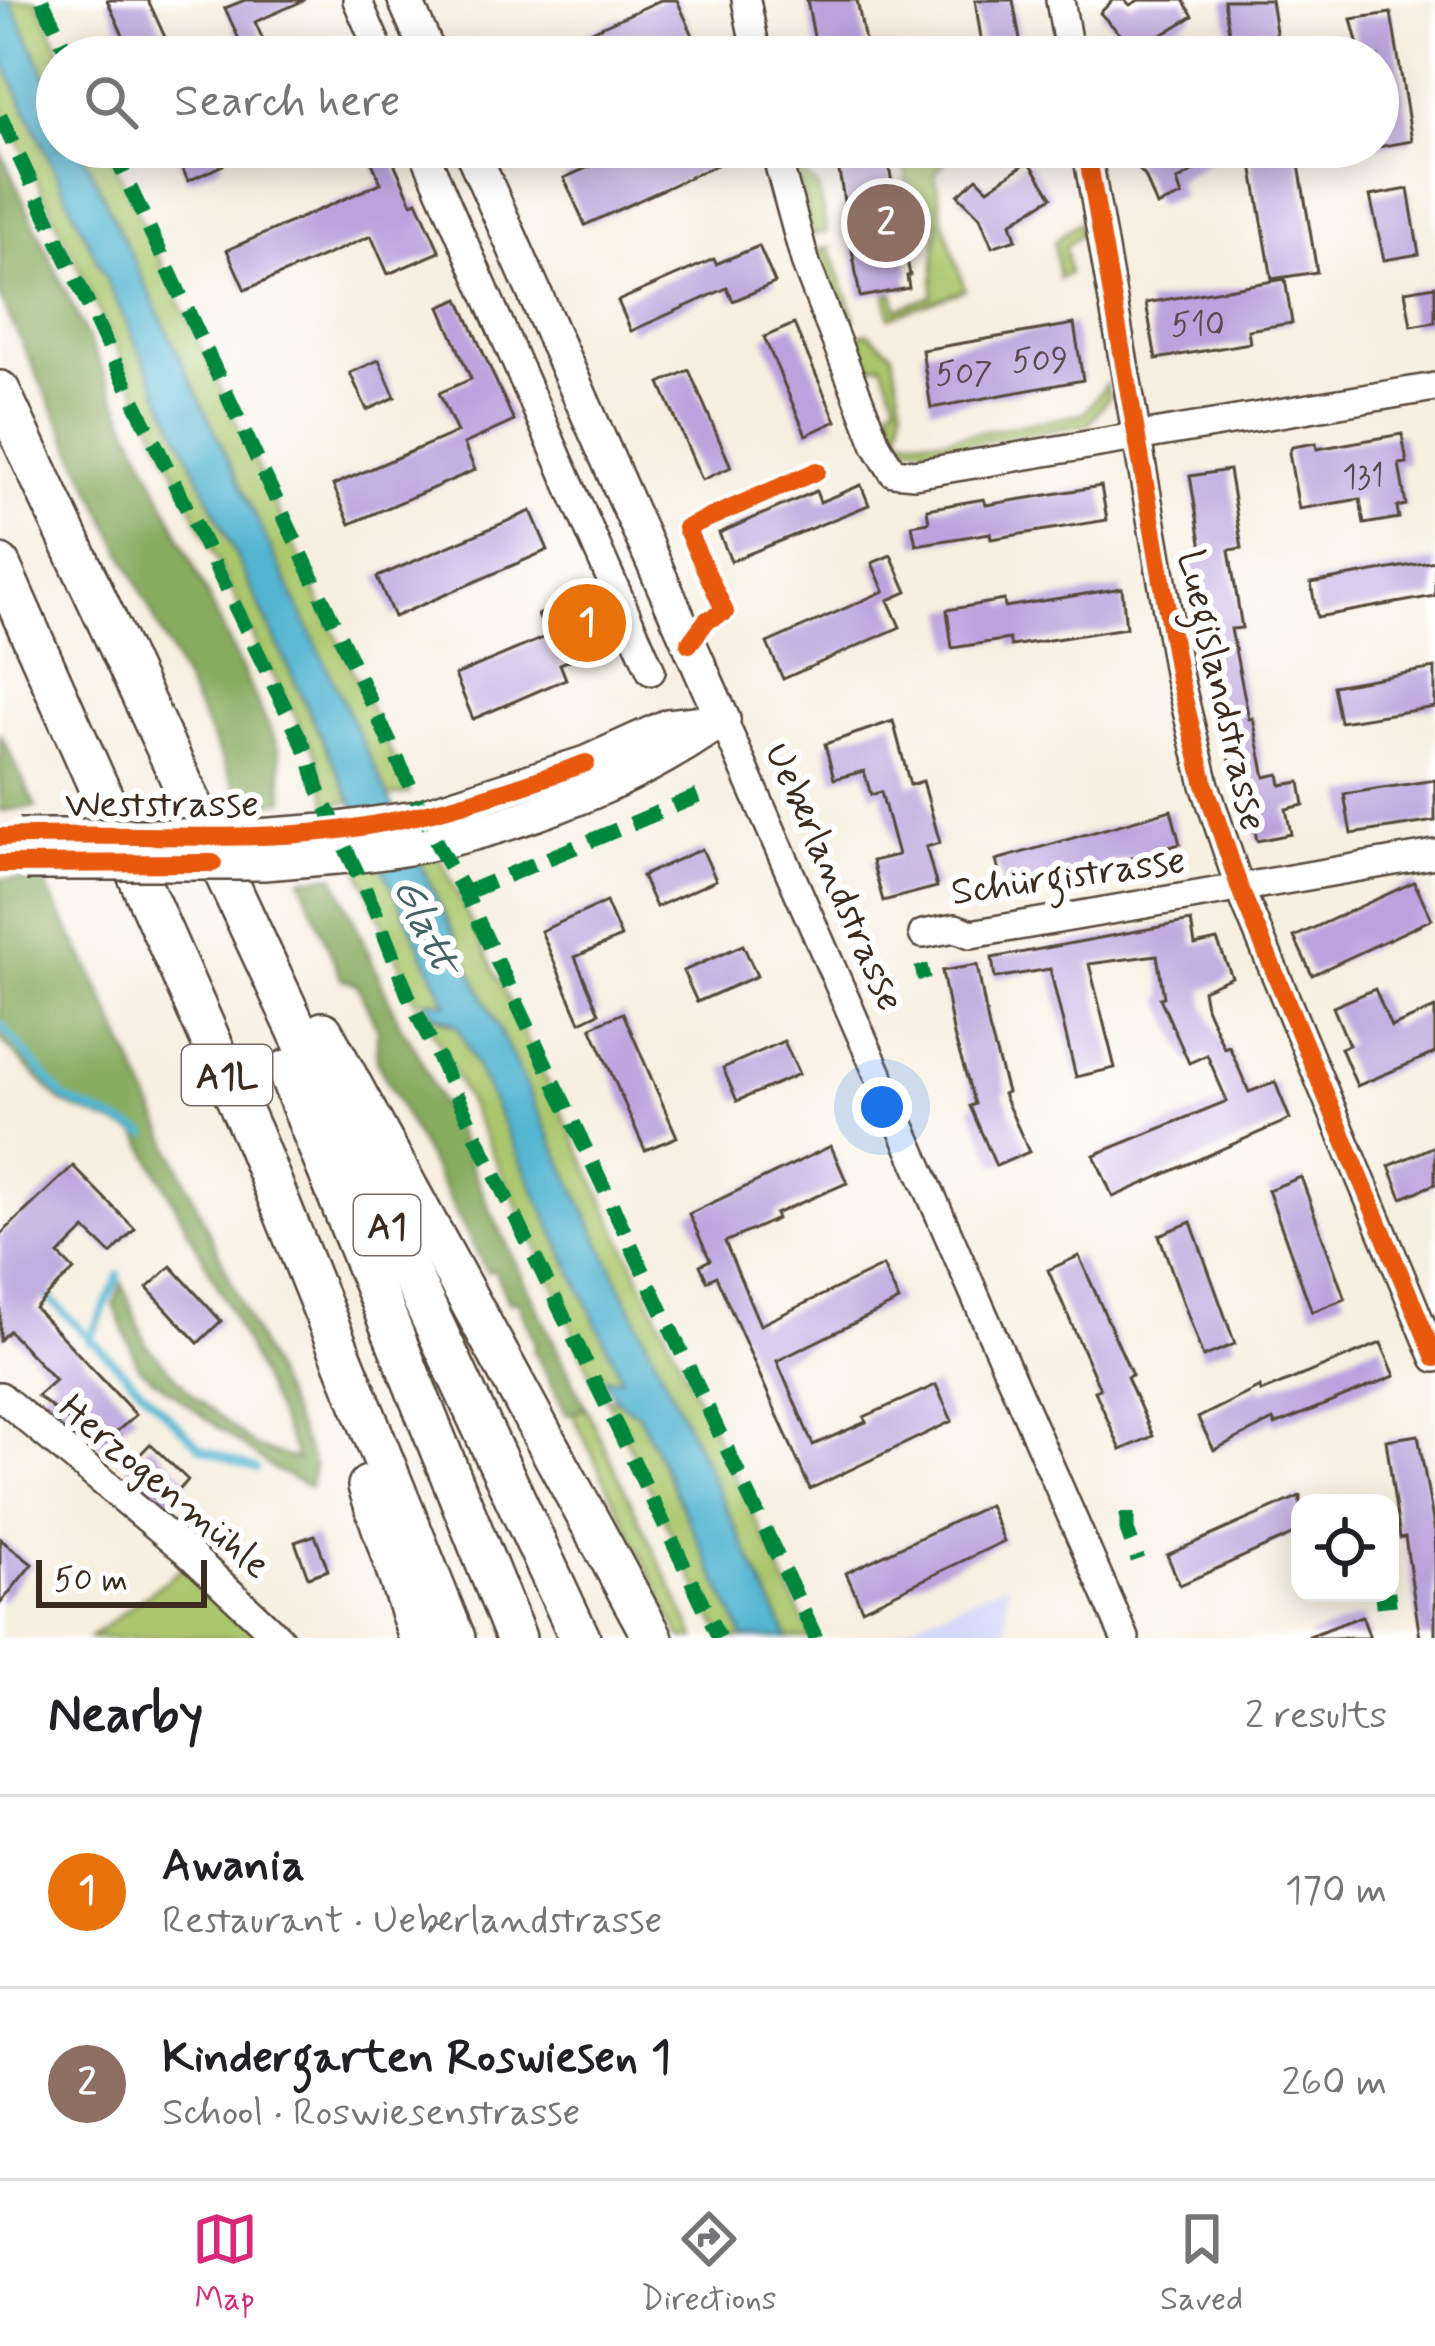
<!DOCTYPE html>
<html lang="en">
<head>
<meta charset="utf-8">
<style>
	:root { --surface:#fff; --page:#f2f2f2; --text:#202124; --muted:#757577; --line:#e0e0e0; --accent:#db2777 }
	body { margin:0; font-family:Mynerve,sans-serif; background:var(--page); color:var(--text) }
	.controls { position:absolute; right:36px; bottom:36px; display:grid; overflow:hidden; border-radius:24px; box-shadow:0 6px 30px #0003 }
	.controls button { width:108px; height:108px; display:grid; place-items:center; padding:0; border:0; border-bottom:3px solid var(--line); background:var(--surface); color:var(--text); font:60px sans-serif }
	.scale { position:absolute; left:36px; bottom:30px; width:171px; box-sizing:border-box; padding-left:12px; border:6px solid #3b2a1e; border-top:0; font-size:33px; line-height:42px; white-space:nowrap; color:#3b2a1e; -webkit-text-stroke:9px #fff; paint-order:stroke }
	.you { position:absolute; left:882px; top:1107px; width:42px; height:42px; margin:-30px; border:9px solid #fff; border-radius:50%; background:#1a73e8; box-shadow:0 0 0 18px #1a73e833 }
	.badge { display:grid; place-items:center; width:78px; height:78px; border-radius:50%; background:var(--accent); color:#fff; font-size:39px; font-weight:700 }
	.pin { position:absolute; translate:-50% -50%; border:6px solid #fff; box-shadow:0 3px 12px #0006 }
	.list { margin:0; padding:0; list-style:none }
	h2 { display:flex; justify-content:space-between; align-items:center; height:156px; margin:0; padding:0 48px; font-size:51px }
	h2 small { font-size:39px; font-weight:400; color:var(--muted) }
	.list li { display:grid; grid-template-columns:78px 1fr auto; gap:36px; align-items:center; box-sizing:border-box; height:192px; padding:0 48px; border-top:3px solid var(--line) }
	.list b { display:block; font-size:45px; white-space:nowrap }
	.list p { margin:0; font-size:39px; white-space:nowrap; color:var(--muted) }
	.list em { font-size:39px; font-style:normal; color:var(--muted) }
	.icon { flex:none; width:66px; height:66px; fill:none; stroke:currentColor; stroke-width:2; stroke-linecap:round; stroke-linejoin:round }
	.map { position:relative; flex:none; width:1435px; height:1638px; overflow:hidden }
	.search { position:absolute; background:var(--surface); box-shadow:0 6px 30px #0003; left:36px; right:36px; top:36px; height:132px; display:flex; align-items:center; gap:30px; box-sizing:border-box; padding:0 42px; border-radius:66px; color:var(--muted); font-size:45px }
	.sheet { height:540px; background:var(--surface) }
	nav { display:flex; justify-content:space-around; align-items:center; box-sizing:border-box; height:168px; border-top:3px solid var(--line); background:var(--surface); font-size:33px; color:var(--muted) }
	nav a { display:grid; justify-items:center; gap:6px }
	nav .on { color:var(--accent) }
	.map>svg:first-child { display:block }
</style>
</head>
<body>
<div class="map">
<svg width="1435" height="1638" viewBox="0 0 1435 1638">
	<rect width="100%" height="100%" fill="#fff"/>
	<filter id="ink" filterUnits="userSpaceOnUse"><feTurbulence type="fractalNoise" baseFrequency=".00833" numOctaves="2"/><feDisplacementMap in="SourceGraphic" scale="24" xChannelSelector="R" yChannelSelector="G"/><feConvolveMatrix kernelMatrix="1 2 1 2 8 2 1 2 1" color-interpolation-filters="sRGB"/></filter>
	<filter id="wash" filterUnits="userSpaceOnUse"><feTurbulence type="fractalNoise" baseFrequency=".004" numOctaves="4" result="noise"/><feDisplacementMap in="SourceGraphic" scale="48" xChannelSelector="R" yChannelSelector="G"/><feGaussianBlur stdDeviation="2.7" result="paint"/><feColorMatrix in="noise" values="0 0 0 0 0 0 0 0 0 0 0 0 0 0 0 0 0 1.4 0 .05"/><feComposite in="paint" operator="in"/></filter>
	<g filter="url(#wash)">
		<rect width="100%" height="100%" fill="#f7efdf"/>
		<polygon fill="#d4d8f9" points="1007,1583 1006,1638 881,1638"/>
		<g fill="#abc76d" stroke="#737846" stroke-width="3">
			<polygon points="10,0 37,0 64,57 57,57 57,99"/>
			<polygon points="0,54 317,729 352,801 328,805 318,758 262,655 0,103"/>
			<polygon points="80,147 107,147 410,793 388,797"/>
			<polygon points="901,147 956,147 935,174 943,220 965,290 890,317 886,294 894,293 897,309 932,296 937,223 913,217"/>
			<polygon points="795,166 818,188 827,232 813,235"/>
			<polygon points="1079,222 1081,234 1065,247 1069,274 1059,279 1054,242"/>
			<polygon points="830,247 832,257 855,318 845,320 818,249"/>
			<polygon points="868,333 892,352 903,406 899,438 886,421 893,417 889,406 897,402 882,363 865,369 853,338"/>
			<polygon points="1106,384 1109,397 1089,424 938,449 904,443 905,436 940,439 1084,414"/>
			<polygon points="438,853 812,1638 788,1638 417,857"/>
			<polygon points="383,864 448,1005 415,1000 359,869"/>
			<polygon points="417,1006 428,1008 431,1015 458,1027 623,1379 604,1378 595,1385 553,1282 488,1144 441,1046"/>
			<polygon points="605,1396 638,1412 744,1638 726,1638 712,1618"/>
			<polygon points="586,1408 696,1638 681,1638 572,1413"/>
			<polygon points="184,1567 260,1638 89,1638"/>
		</g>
		<g fill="#88ac60" stroke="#626b3f" stroke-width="3">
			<polygon points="0,150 279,749 284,801 244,805 0,298"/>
			<polygon points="0,733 36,807 0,811"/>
			<polygon points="334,875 401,1027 416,1049 441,1104 447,1109 489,1207 586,1408 567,1415 533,1349 536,1345 517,1300 509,1303 494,1270 487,1272 377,1062 377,1029 357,984 341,979 301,879"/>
			<polygon points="0,879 43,881 94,977 314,1465 310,1487 275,1470 139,1368 114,1305 122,1283 146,1344 194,1396 258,1448 298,1460 229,1308 138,1134 62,1103 0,1039"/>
		</g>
		<path fill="#52b5d1" stroke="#467078" stroke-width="3" d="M 0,0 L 10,0 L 57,99 L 57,147 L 80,147 L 788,1638 L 744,1638 L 638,1413 C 618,1404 613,1398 604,1378 L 622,1378 L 458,1027 C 447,1015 433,1020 426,1002 L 431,1000 L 447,1004 L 0,54 Z"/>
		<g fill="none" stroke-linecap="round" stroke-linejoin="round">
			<g stroke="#52b5d1" stroke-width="8">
				<polyline points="0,1024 65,1099 146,1134"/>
				<polyline points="41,1290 201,1448 256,1469"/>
				<polyline points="89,1341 119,1275"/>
			</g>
		</g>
		<g id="blocks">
			<g fill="#bba3dd">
				<polygon points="107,0 148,0 174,57 133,57"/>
				<polygon points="245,0 305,0 255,22 271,57 247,57 225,8"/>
				<polygon points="661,0 677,0 695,40 658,57 534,57"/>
				<polygon points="807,0 857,0 868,57 818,57"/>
				<polygon points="975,0 1013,0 1023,57 984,57"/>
				<polygon points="1113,0 1125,0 1130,5 1139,0 1183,0 1193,16 1152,41 1158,57 1130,57 1122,36 1100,13"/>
				<polygon points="1224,0 1271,0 1280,57 1233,57"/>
				<polygon points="1391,13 1412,141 1378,147 1378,57 1361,57 1351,19"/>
				<polygon points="173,147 215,147 223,165 188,181"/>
				<polygon points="365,147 387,147 412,203 417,201 440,252 388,274 371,236 245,290 227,250 381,183"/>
				<polygon points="634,147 756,147 585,225 564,178"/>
				<polygon points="835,147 885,147 910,275 907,276 909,288 860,297"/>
				<polygon points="1118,147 1233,147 1177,181 1182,196 1157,206 1145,176"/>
				<polygon points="1249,147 1296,147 1317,272 1272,279"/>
				<polygon points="1029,161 1052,197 1011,223 1016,239 992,247 980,217 958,195 977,178 988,189"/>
				<polygon points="1408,189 1419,254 1384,260 1370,196"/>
				<polygon points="759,246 775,283 733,301 727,288 631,331 618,301 714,259 716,264"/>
				<polygon points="1285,279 1292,323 1248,330 1250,343 1156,359 1146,303"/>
				<polygon points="1435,286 1435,322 1411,326 1405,291"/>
				<polygon points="459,299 514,421 464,444 475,470 350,524 333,485 457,432 439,393 471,379 440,307"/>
				<polygon points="794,324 836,421 806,435 764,337"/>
				<polygon points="1074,324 1083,380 931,408 922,350"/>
				<polygon points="379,360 395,397 367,410 350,373"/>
				<polygon points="689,370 731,467 702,480 660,383"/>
				<polygon points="1402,434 1407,463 1399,464 1406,505 1397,507 1399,518 1364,524 1360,499 1299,509 1289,453 1292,447 1316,443 1317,449"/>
				<polygon points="1229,470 1242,548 1229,550 1242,628 1231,629 1249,719 1253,718 1265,777 1279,774 1281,785 1300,782 1304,805 1286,809 1291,834 1257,841 1245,781 1235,784 1223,725 1218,727 1190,556 1203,554 1190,476"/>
				<polygon points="861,485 869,505 731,561 719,533 816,491 820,502"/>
				<polygon points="1101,486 1107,520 991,539 990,533 916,545 912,525 929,522 927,509 984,499 986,505"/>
				<polygon points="531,511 548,550 394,617 377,577"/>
				<polygon points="891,555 907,592 888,600 900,627 783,679 767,643 884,591 872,563"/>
				<polygon points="1435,561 1435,596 1317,617 1311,583"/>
				<polygon points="1122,588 1126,628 1011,646 1009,639 952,648 947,610 1004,600 1005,607"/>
				<polygon points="589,593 610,643 560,664 566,679 473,719 455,675 548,636 538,615"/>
				<polygon points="1435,668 1435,707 1340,722 1333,686"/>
				<polygon points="893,721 910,785 923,781 940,843 926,847 937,887 883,901 872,861 898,855 881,792 871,795 864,771 834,779 825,744"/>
				<polygon points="1435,780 1435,821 1351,834 1344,794"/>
				<polygon points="1171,810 1180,844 1005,894 996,860"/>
				<polygon points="702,849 716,880 656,907 642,876"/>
				<polygon points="1414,882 1432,919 1312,975 1294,937"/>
				<polygon points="606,902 621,937 575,957 599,1013 580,1022 541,931"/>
				<polygon points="1191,921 1195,945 1217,940 1232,977 1203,990 1206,1007 1224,1048 1229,1046 1249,1092 1275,1082 1290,1119 1113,1197 1094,1155 1227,1101 1207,1055 1189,1063 1160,998 1164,997 1157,955 1089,964 1115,1068 1076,1077 1050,969 995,978 992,958"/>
				<polygon points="743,945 757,976 697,1002 683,971"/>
				<polygon points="977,965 989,1028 1007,1092 1003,1094 1029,1152 996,1166 970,1106 975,1104 954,1036 942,971"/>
				<polygon points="1375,989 1391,1027 1435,1008 1435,1053 1357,1086 1341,1048 1349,1045 1333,1007"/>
				<polygon points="623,1013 677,1137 645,1150 591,1027"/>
				<polygon points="784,1041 799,1074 737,1101 723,1068"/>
				<polygon points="831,1146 847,1183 775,1214 777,1219 725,1242 760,1325 883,1266 899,1301 777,1361 813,1445 866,1422 864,1417 936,1385 952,1421 810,1489 716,1276 707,1281 700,1265 710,1260 689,1214"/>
				<polygon points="1435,1146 1435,1184 1402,1198 1389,1166"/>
				<polygon points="73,1166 135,1229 111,1254 85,1229 59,1255 74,1270 35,1308 136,1415 100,1446 37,1396 55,1380 9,1331 0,1340 0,1235"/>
				<polygon points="1301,1177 1345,1299 1312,1312 1268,1190"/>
				<polygon points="1191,1222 1235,1344 1203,1357 1159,1235"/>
				<polygon points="1079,1256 1132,1375 1127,1377 1153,1436 1121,1450 1095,1391 1100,1389 1048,1270"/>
				<polygon points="171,1266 221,1321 198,1343 147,1288"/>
				<polygon points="1381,1343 1395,1376 1275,1425 1273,1420 1214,1450 1198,1418 1260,1387 1261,1392"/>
				<polygon points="1418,1435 1435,1532 1435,1638 1420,1638 1405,1537 1400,1538 1386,1440"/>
				<polygon points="150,1444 188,1480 166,1505 127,1468"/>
				<polygon points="1300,1496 1300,1531 1180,1585 1167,1555"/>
				<polygon points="989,1505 1004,1541 862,1609 846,1573"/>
				<polygon points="315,1535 328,1570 308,1577 295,1542"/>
				<polygon points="0,1539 32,1564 0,1604"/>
				<polygon points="1362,1616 1370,1638 1309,1638 1309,1636"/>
			</g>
		</g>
	</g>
	<g filter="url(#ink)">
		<use href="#blocks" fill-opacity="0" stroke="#57483b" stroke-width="3"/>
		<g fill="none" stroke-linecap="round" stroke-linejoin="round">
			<g stroke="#57483b" stroke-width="32">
				<g id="minor">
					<polyline points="357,0 382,57"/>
					<polyline points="746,0 757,57"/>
					<polyline points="1060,0 1070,57"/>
					<polyline points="422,147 651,671"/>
					<polyline points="774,147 806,264 877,446 893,472 914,474 1435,387"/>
					<polyline points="1086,147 1179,678 1205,785 1240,889 1435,1358"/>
					<polyline points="723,720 1125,1638"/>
					<polyline points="923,934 955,928 971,934 1435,854"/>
					<polyline points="0,1396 185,1550 279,1638"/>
				</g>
			</g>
			<g stroke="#57483b" stroke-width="38">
				<g id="major">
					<polyline points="405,0 430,57"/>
					<polyline points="470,147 723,720"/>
					<polyline points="324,831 416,818 586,763 668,726 723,720"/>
					<path d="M 337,857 C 462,848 614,796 716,724"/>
				</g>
			</g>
			<g stroke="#57483b" stroke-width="44">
				<g id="highway">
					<polyline points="0,391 580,1638"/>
					<polyline points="0,565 253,1136 455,1638"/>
					<polyline points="323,1032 653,1638"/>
					<polyline points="287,1070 516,1638"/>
					<polyline points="368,1486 419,1638"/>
				</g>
			</g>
			<use href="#minor" stroke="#fff" stroke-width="27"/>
			<use href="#major" stroke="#fff" stroke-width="33"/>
			<use href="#highway" stroke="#fff" stroke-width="39"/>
			<g stroke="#57483b" stroke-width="38" stroke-linecap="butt">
				<g id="major-bridge">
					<polyline points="19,836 257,836 324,831"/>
					<polyline points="26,863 264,863 337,857"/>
				</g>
			</g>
			<use href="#major-bridge" stroke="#fff" stroke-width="33"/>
			<g stroke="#00873e" stroke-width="15" stroke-dasharray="30 15" stroke-linecap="butt">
				<polyline points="42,0 69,57"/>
				<polyline points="0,116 113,358 310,759 318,789 376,913 408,995 719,1638"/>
				<polyline points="111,147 439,848 465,893 816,1638"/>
				<polyline points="465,893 698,796"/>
				<polyline points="916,974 929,971"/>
				<polyline points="1127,1513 1127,1530 1138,1560"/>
				<polyline points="1375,1600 1396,1598"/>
			</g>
			<g stroke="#fff" stroke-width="26">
				<g id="cycleway">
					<polyline points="1086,147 1179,678 1205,785 1240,889 1435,1358"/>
					<polyline points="689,644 707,620 725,612 686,528 817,471"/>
					<path d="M 0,837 C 113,831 227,844 339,830 C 425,819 505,792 586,763"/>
					<polyline points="0,864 213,863"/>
				</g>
			</g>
			<use href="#cycleway" stroke="#e8590c" stroke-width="18"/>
		</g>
	</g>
	<g text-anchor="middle" stroke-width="12" stroke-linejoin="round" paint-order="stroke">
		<g font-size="33" fill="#5b484e">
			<text x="1198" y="335">510</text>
			<text x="1040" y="371">509</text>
			<text x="964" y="384">507</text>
			<text x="1363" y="487">131</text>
		</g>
		<g fill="#fff" stroke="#766a62" stroke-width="3">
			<rect x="182" y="1045" width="90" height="60" rx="9"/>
			<rect x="354" y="1195" width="66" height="60" rx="9"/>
		</g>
		<g font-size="36" font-weight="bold" fill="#3b2a1e">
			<text x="227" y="1088">A1L</text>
			<text x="387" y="1238">A1</text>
		</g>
		<g font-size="39" fill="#3b2a1e" stroke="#fff">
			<text transform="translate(1224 690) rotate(77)" y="14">Luegislandstrasse</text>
			<text x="162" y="816">Weststrasse</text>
			<text transform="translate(1068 874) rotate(-8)" y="14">Schürgistrasse</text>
			<text transform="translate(836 876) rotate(66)" y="14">Ueberlandstrasse</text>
			<text transform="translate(166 1485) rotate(40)" y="14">Herzogenmühle</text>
		</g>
		<g font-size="42" font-style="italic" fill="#446266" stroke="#fff">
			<text transform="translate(428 925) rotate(65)" y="15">Glatt</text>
		</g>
	</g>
</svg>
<div class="controls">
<button><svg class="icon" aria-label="locate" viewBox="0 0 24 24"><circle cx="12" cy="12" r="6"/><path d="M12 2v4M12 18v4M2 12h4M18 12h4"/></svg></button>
</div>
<div class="scale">50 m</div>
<div class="you"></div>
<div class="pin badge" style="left:587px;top:623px;background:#e8710a">1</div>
<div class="pin badge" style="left:886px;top:223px;background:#8d6e63">2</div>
<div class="search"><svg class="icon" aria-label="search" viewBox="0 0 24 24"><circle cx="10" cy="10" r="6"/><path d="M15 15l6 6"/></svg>Search here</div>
</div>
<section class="sheet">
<h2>Nearby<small>2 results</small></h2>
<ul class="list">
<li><span class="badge" style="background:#e8710a">1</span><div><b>Awania</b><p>Restaurant · Ueberlandstrasse</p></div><em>170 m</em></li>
<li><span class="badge" style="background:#8d6e63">2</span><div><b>Kindergarten Roswiesen 1</b><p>School · Roswiesenstrasse</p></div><em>260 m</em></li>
</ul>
</section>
<nav>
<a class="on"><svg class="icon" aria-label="map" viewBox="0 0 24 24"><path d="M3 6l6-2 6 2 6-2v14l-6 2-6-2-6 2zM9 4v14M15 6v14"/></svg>Map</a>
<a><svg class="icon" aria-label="directions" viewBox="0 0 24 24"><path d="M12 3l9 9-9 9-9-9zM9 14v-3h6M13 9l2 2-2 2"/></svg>Directions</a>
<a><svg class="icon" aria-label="saved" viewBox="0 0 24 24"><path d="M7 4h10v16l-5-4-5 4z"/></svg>Saved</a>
</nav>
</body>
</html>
